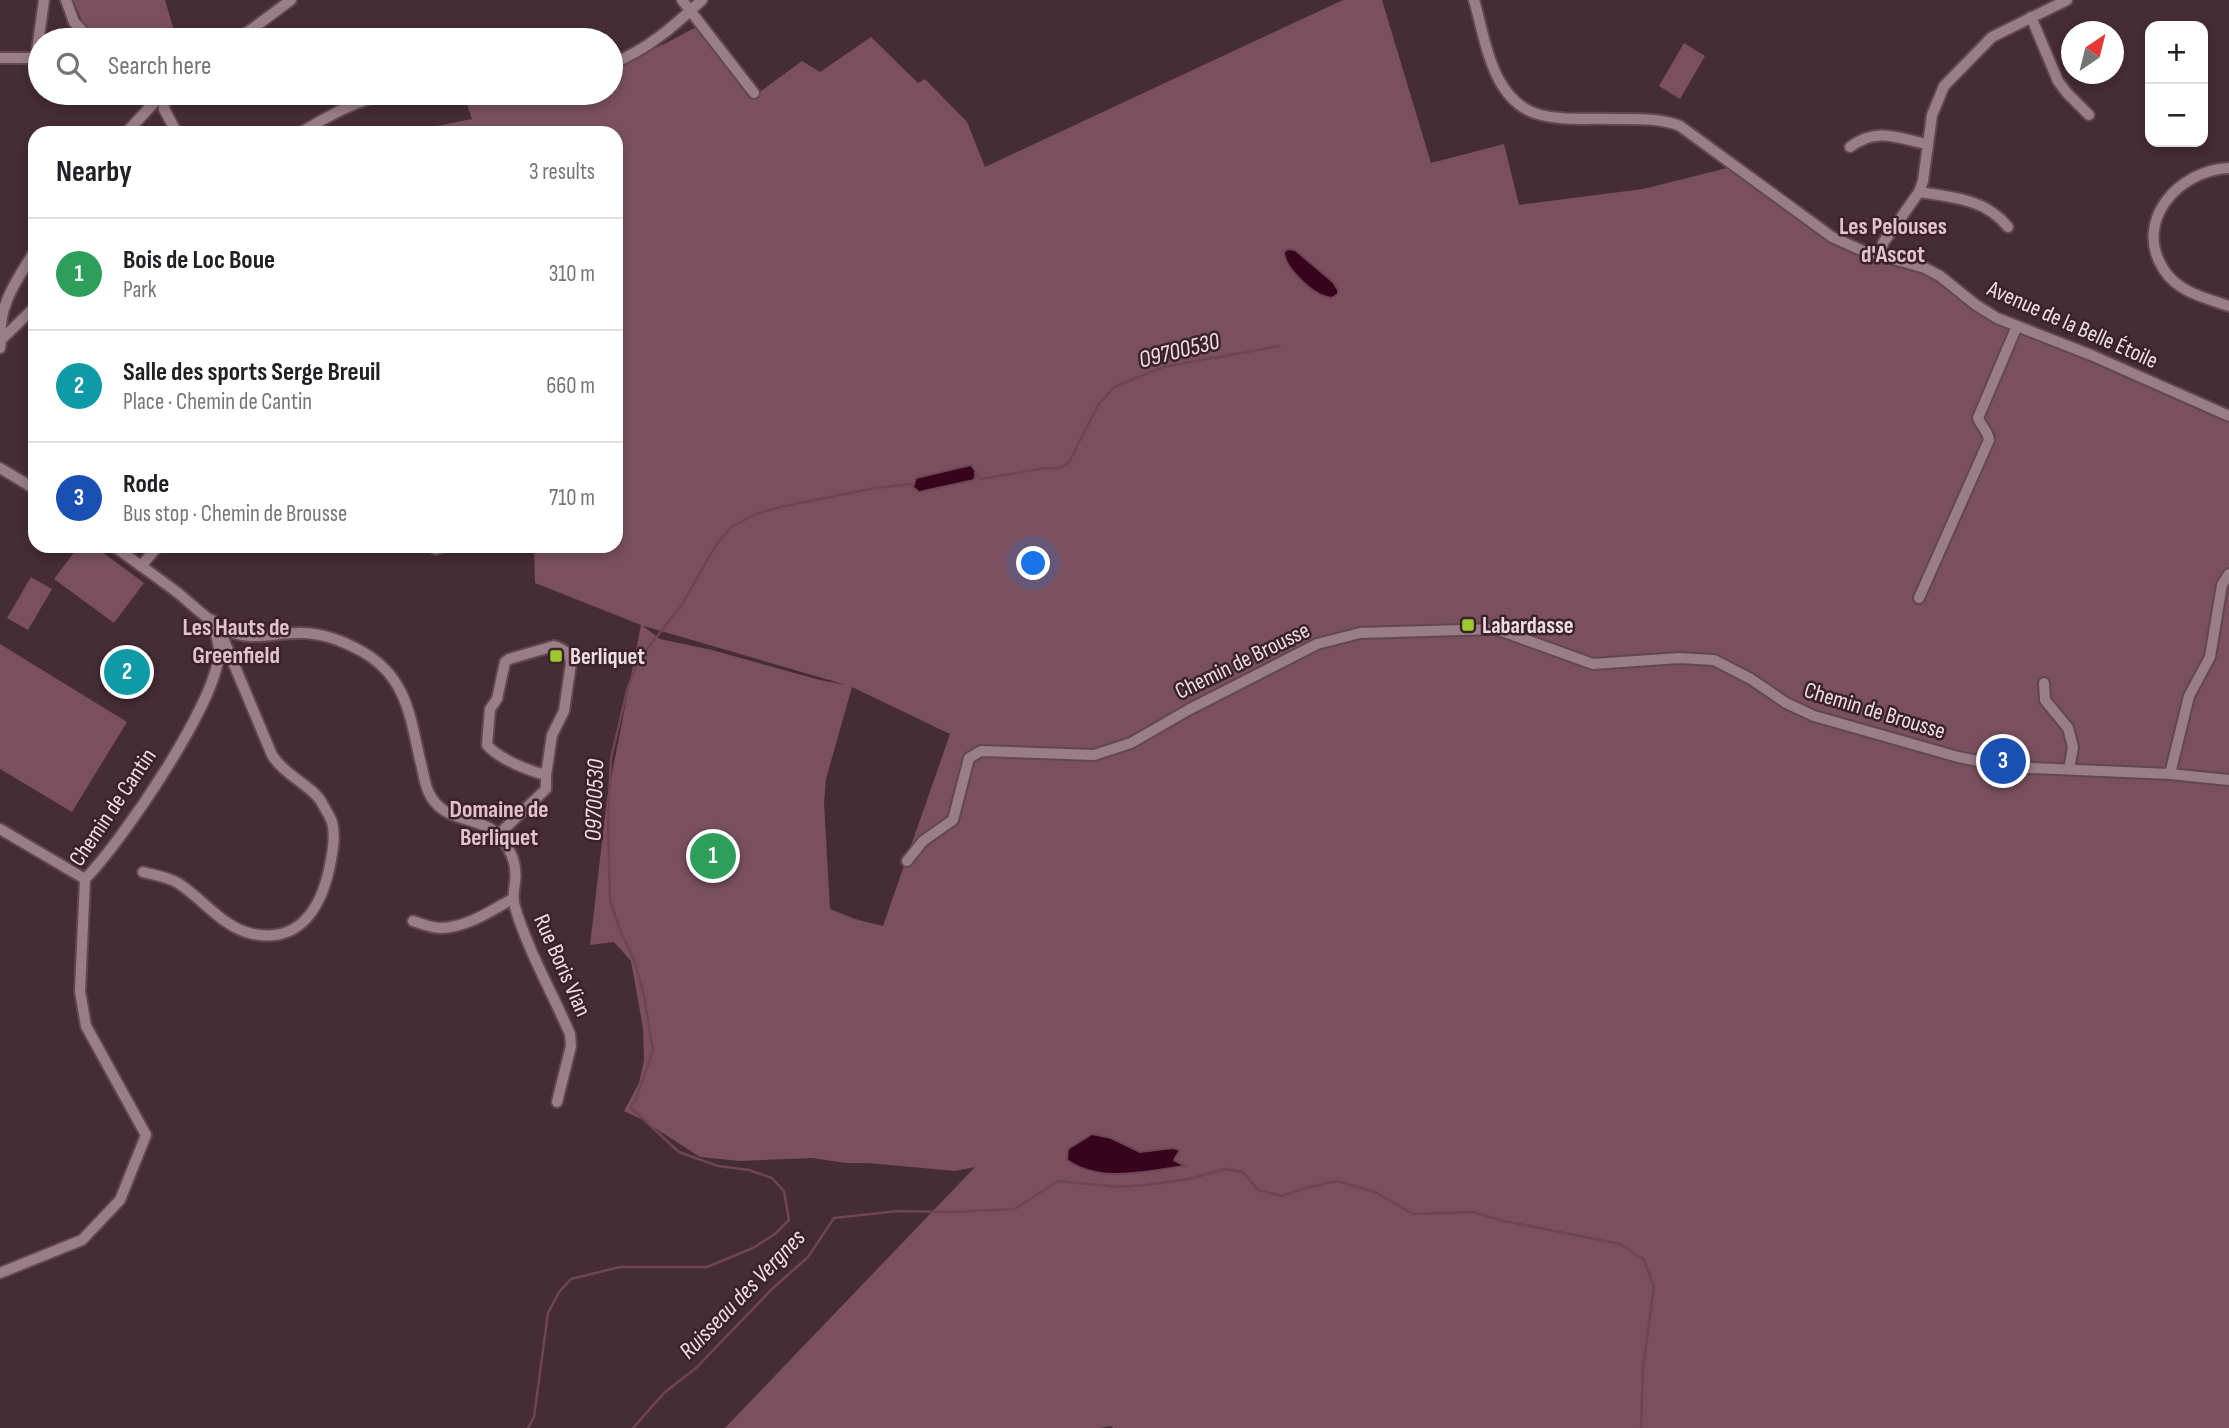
<!DOCTYPE html>
<html lang="en">
<head>
<meta charset="utf-8">
<style>
	:root { --surface:#fff; --page:#f6f6f6; --text:#202124; --muted:#757577; --line:#e0e0e0; --accent:#0f766e }
	body { margin:0; font-family:"Sofia Sans Condensed",sans-serif; background:var(--page); color:var(--text) }
	.controls { position:absolute; right:21px; top:21px; display:grid; overflow:hidden; border-radius:14px; box-shadow:0 4px 10px #0003 }
	.controls button { width:63px; height:63px; display:grid; place-items:center; padding:0; border:0; border-bottom:2px solid var(--line); background:var(--surface); color:var(--text); font:35px sans-serif }
	.compass { position:absolute; left:2061px; top:21px; width:63px; height:63px; border-radius:50%; background:var(--surface); box-shadow:0 4px 10px #0003; rotate:35deg }
	.you { position:absolute; left:1034px; top:564px; width:24px; height:24px; margin:-18px; border:5px solid #fff; border-radius:50%; background:#1a73e8; box-shadow:0 0 0 10px #1a73e833 }
	.badge { display:grid; place-items:center; width:46px; height:46px; border-radius:50%; background:var(--accent); color:#fff; font-size:23px; font-weight:700 }
	.pin { position:absolute; translate:-50% -50%; border:4px solid #fff; box-shadow:0 2px 7px #0006 }
	.list { margin:0; padding:0; list-style:none }
	h2 { display:flex; justify-content:space-between; align-items:center; height:91px; margin:0; padding:0 28px; font-size:30px }
	h2 small { font-size:23px; font-weight:400; color:var(--muted) }
	.list li { display:grid; grid-template-columns:46px 1fr auto; gap:21px; align-items:center; box-sizing:border-box; height:112px; padding:0 28px; border-top:2px solid var(--line) }
	.list b { display:block; font-size:26px; white-space:nowrap }
	.list p { margin:0; font-size:23px; white-space:nowrap; color:var(--muted) }
	.list em { font-size:23px; font-style:normal; color:var(--muted) }
	.icon { flex:none; width:38px; height:38px; fill:none; stroke:currentColor; stroke-width:2; stroke-linecap:round; stroke-linejoin:round }
	.map { position:relative; flex:none; width:2229px; height:1428px; overflow:hidden }
	.search { position:absolute; background:var(--surface); box-shadow:0 4px 10px #0003; left:28px; top:28px; width:595px; height:77px; display:flex; align-items:center; gap:18px; box-sizing:border-box; padding:0 24px; border-radius:38px; color:var(--muted); font-size:26px }
	.panel { position:absolute; background:var(--surface); box-shadow:0 4px 10px #0003; left:28px; top:126px; width:595px; height:427px; border-radius:21px }
	.map>svg:first-child { display:block }
</style>
</head>
<body>
<div class="map">
<svg width="2229" height="1428" viewBox="0 0 2229 1428">
	<rect width="100%" height="100%" fill="#462c34"/>
	<g fill="#7a505e" fill-rule="evenodd">
		<polygon points="73,0 165,0 174,31 183,40 99,40 82,21"/>
		<path d="M 1343,0 L 1382,0 L 1431,163 L 1504,144 L 1519,205 L 1643,189 L 1735,166 L 1832,237 L 1911,262 L 1976,305 L 2229,416 L 2229,1428 L 1113,1428 L 1111,1426 L 1100,1428 L 725,1428 L 975,1167 L 955,1171 L 868,1163 L 846,1163 L 812,1158 L 740,1161 L 700,1157 L 641,1119 L 624,1111 L 639,1083 L 644,1060 L 643,1028 L 631,961 L 614,942 L 590,945 L 607,799 L 641,625 L 535,583 L 534,546 L 616,546 L 616,133 L 402,133 L 472,119 L 463,93 L 611,93 L 611,68 L 668,42 L 702,24 L 757,94 L 802,61 L 820,72 L 871,37 L 918,83 L 925,79 L 967,122 L 985,167 ZM 643,626 L 644,626 L 846,685 L 820,680 L 712,650 L 660,639 ZM 852,687 L 950,734 L 883,926 L 855,919 L 830,909 L 824,803 L 826,779 Z"/>
		<polygon points="1684,43 1705,56 1680,99 1659,86"/>
		<polygon points="79,546 94,546 144,583 114,623 54,579"/>
		<polygon points="31,577 52,589 28,630 7,618"/>
		<polygon points="0,644 127,722 72,812 0,769"/>
	</g>
	<g fill="#37041b" stroke="#6e4557" stroke-width="2">
		<path d="M 1288,249 L 1295,250 L 1333,282 L 1338,290 L 1338,294 C 1333,297 1333,299 1327,297 C 1312,294 1284,267 1284,252 Z"/>
		<polygon points="971,465 976,472 974,480 919,492 913,487 916,478"/>
		<path d="M 1092,1134 L 1111,1138 L 1140,1152 L 1173,1148 L 1180,1150 L 1174,1160 L 1185,1166 C 1147,1171 1101,1184 1067,1160 L 1068,1149 Z"/>
	</g>
	<g fill="none" stroke-linecap="round" stroke-linejoin="round">
		<g stroke="#6e4557" stroke-width="2.5">
			<polyline points="975,473 981,479 1046,468 1056,469 1068,464 1098,405 1114,387 1163,367 1280,346"/>
			<polyline points="528,1428 534,1417 548,1313 559,1292 571,1279 620,1267 707,1267 753,1248 775,1234 789,1220 784,1191 772,1178 749,1170 718,1166 679,1152 630,1107 635,1101 653,1051 643,991 634,960 620,930 610,900 608,819 611,758 628,687 639,659 681,606 716,545 731,527 756,514 780,507 875,488 913,484"/>
			<polyline points="633,1428 664,1393 696,1368 772,1289 808,1257 834,1218 898,1211 950,1212 1015,1209 1058,1181 1119,1187 1146,1185 1189,1179 1225,1169 1243,1172 1258,1190 1282,1196 1306,1188 1337,1181 1375,1192 1413,1214 1473,1212 1504,1221 1620,1244 1644,1260 1654,1287 1643,1368 1641,1428"/>
		</g>
		<g stroke="#614850" stroke-width="14">
			<g id="street">
				<polyline points="66,0 74,22 91,40"/>
				<polyline points="682,0 754,93"/>
				<path d="M 1474,0 C 1486,41 1492,103 1541,115 C 1564,121 1592,118 1616,119 C 1638,119 1660,118 1680,126 L 1832,237 L 1861,250 L 1925,268 L 1940,276 L 1976,305 L 1997,318 L 2091,355 L 2229,416"/>
				<polyline points="2031,17 2058,81 2067,93 2089,115"/>
				<polyline points="237,40 291,0"/>
				<polyline points="0,58 36,58 44,0"/>
				<path d="M 611,64 C 647,50 674,26 702,0"/>
				<polyline points="164,93 164,109 177,133"/>
				<polyline points="126,133 163,93"/>
				<path d="M 300,133 C 330,115 358,99 392,93"/>
				<path d="M 1850,147 C 1877,127 1897,138 1927,144"/>
				<path d="M 2229,168 C 2179,170 2132,221 2164,270 C 2178,292 2205,298 2229,306"/>
				<path d="M 1919,192 C 1952,197 1986,199 2008,227"/>
				<polyline points="1881,255 1883,243 1919,192 1923,181 1932,115 1944,86 1992,37 2067,0"/>
				<polyline points="3,338 35,307"/>
				<path d="M 0,348 C 2,340 0,334 1,326 C 2,300 21,273 35,251"/>
				<polyline points="0,468 35,489"/>
				<path d="M 114,546 C 135,562 157,577 178,593 C 195,607 213,626 234,633 C 255,640 276,633 297,633 C 321,632 342,640 363,652 C 406,677 410,715 420,760 C 423,770 424,781 428,791 C 444,828 485,812 504,842 C 513,854 517,867 515,882 C 514,891 512,898 515,907 C 528,951 552,992 570,1034 L 571,1046 L 557,1102"/>
				<polyline points="436,549 444,546"/>
				<polyline points="141,566 158,546"/>
				<path d="M 1919,598 L 1989,440 C 1988,431 1981,426 1978,418 L 2017,326"/>
				<polyline points="2044,683 2045,700 2068,728 2073,747 2069,769"/>
				<polyline points="2170,774 2189,696 2210,657 2222,585 2229,574"/>
				<polyline points="0,829 85,879"/>
				<path d="M 499,834 L 546,789 L 546,775 C 529,771 499,759 487,745 L 490,709 L 497,699 L 505,662 L 509,659 L 554,646 C 563,649 570,653 571,663 L 564,711 L 552,735 L 546,775"/>
				<polyline points="907,861 923,841 953,820 969,758 981,751 1094,755 1131,743 1190,709 1317,644 1360,633 1496,629 1593,664 1679,658 1714,660 1751,679 1786,703 1814,716 1958,757 2008,767 2170,774 2229,780"/>
				<path d="M 143,872 C 154,875 168,877 178,883 C 203,899 223,928 253,934 C 299,943 320,909 329,870 C 332,855 336,838 332,822 C 330,816 325,809 322,803 C 313,786 285,776 272,755 L 220,631"/>
				<path d="M 413,921 C 422,924 432,928 440,928 C 466,928 491,911 512,899"/>
				<path d="M 0,1273 L 82,1240 L 120,1200 L 146,1135 L 86,1026 L 80,991 L 85,879 C 121,843 219,700 219,651 C 219,641 214,630 212,620"/>
			</g>
		</g>
		<use href="#street" stroke="#9a7d86" stroke-width="10"/>
	</g>
	<g fill="#9dca2f" stroke="#3b222a" stroke-width="2.5">
		<rect x="1461" y="618" width="14" height="14" rx="3.5"/>
		<rect x="549" y="649" width="14" height="14" rx="3.5"/>
	</g>
	<g text-anchor="middle" stroke-width="5" stroke-linejoin="round" paint-order="stroke">
		<g font-size="23" fill="#efdee3" stroke="#3b222a">
			<text transform="translate(2073 324) rotate(24)" y="8">Avenue de la Belle Étoile</text>
			<text transform="translate(1242 660) rotate(-26)" y="8">Chemin de Brousse</text>
			<text transform="translate(1875 710) rotate(17)" y="8">Chemin de Brousse</text>
			<text transform="translate(112 807) rotate(-56)" y="8">Chemin de Cantin</text>
			<text transform="translate(563 965) rotate(66)" y="8">Rue Boris Vian</text>
		</g>
		<g font-size="23" font-weight="bold" fill="#efdee3" stroke="#3b222a" text-anchor="start">
			<text x="1482" y="633">Labardasse</text>
			<text x="570" y="664">Berliquet</text>
		</g>
		<g font-size="24" font-weight="bold" fill="#e3c2cc" stroke="#3b222a">
			<text x="1893" y="234">Les Pelouses<tspan x="1893" dy="28">d'Ascot</tspan></text>
			<text x="236" y="635">Les Hauts de<tspan x="236" dy="28">Greenfield</tspan></text>
			<text x="499" y="817">Domaine de<tspan x="499" dy="28">Berliquet</tspan></text>
		</g>
		<g font-size="24" font-style="italic" fill="#f2dfe4" stroke="#3b222a">
			<text transform="translate(1179 350) rotate(-14)" y="8">O9700530</text>
			<text transform="translate(594 800) rotate(-88)" y="8">O9700530</text>
			<text transform="translate(742 1294) rotate(-46)" y="8">Ruisseau des Vergnes</text>
		</g>
	</g>
</svg>
<div class="controls">
<button>+</button>
<button>−</button>
</div>
<svg class="compass" viewBox="-18 -18 36 36"><path d="M0-13l5 13h-10z" fill="#e53935"/><path d="M0 13l5-13h-10z" fill="#757577"/></svg>
<div class="you"></div>
<div class="pin badge" style="left:713px;top:856px;background:#2e9e5b">1</div>
<div class="pin badge" style="left:127px;top:672px;background:#0f9aa8">2</div>
<div class="pin badge" style="left:2003px;top:761px;background:#1a4fb4">3</div>
<div class="search"><svg class="icon" aria-label="search" viewBox="0 0 24 24"><circle cx="10" cy="10" r="6"/><path d="M15 15l6 6"/></svg>Search here</div>
<section class="panel">
<h2>Nearby<small>3 results</small></h2>
<ul class="list">
<li><span class="badge" style="background:#2e9e5b">1</span><div><b>Bois de Loc Boue</b><p>Park</p></div><em>310 m</em></li>
<li><span class="badge" style="background:#0f9aa8">2</span><div><b>Salle des sports Serge Breuil</b><p>Place · Chemin de Cantin</p></div><em>660 m</em></li>
<li><span class="badge" style="background:#1a4fb4">3</span><div><b>Rode</b><p>Bus stop · Chemin de Brousse</p></div><em>710 m</em></li>
</ul>
</section>
</div>
</body>
</html>
